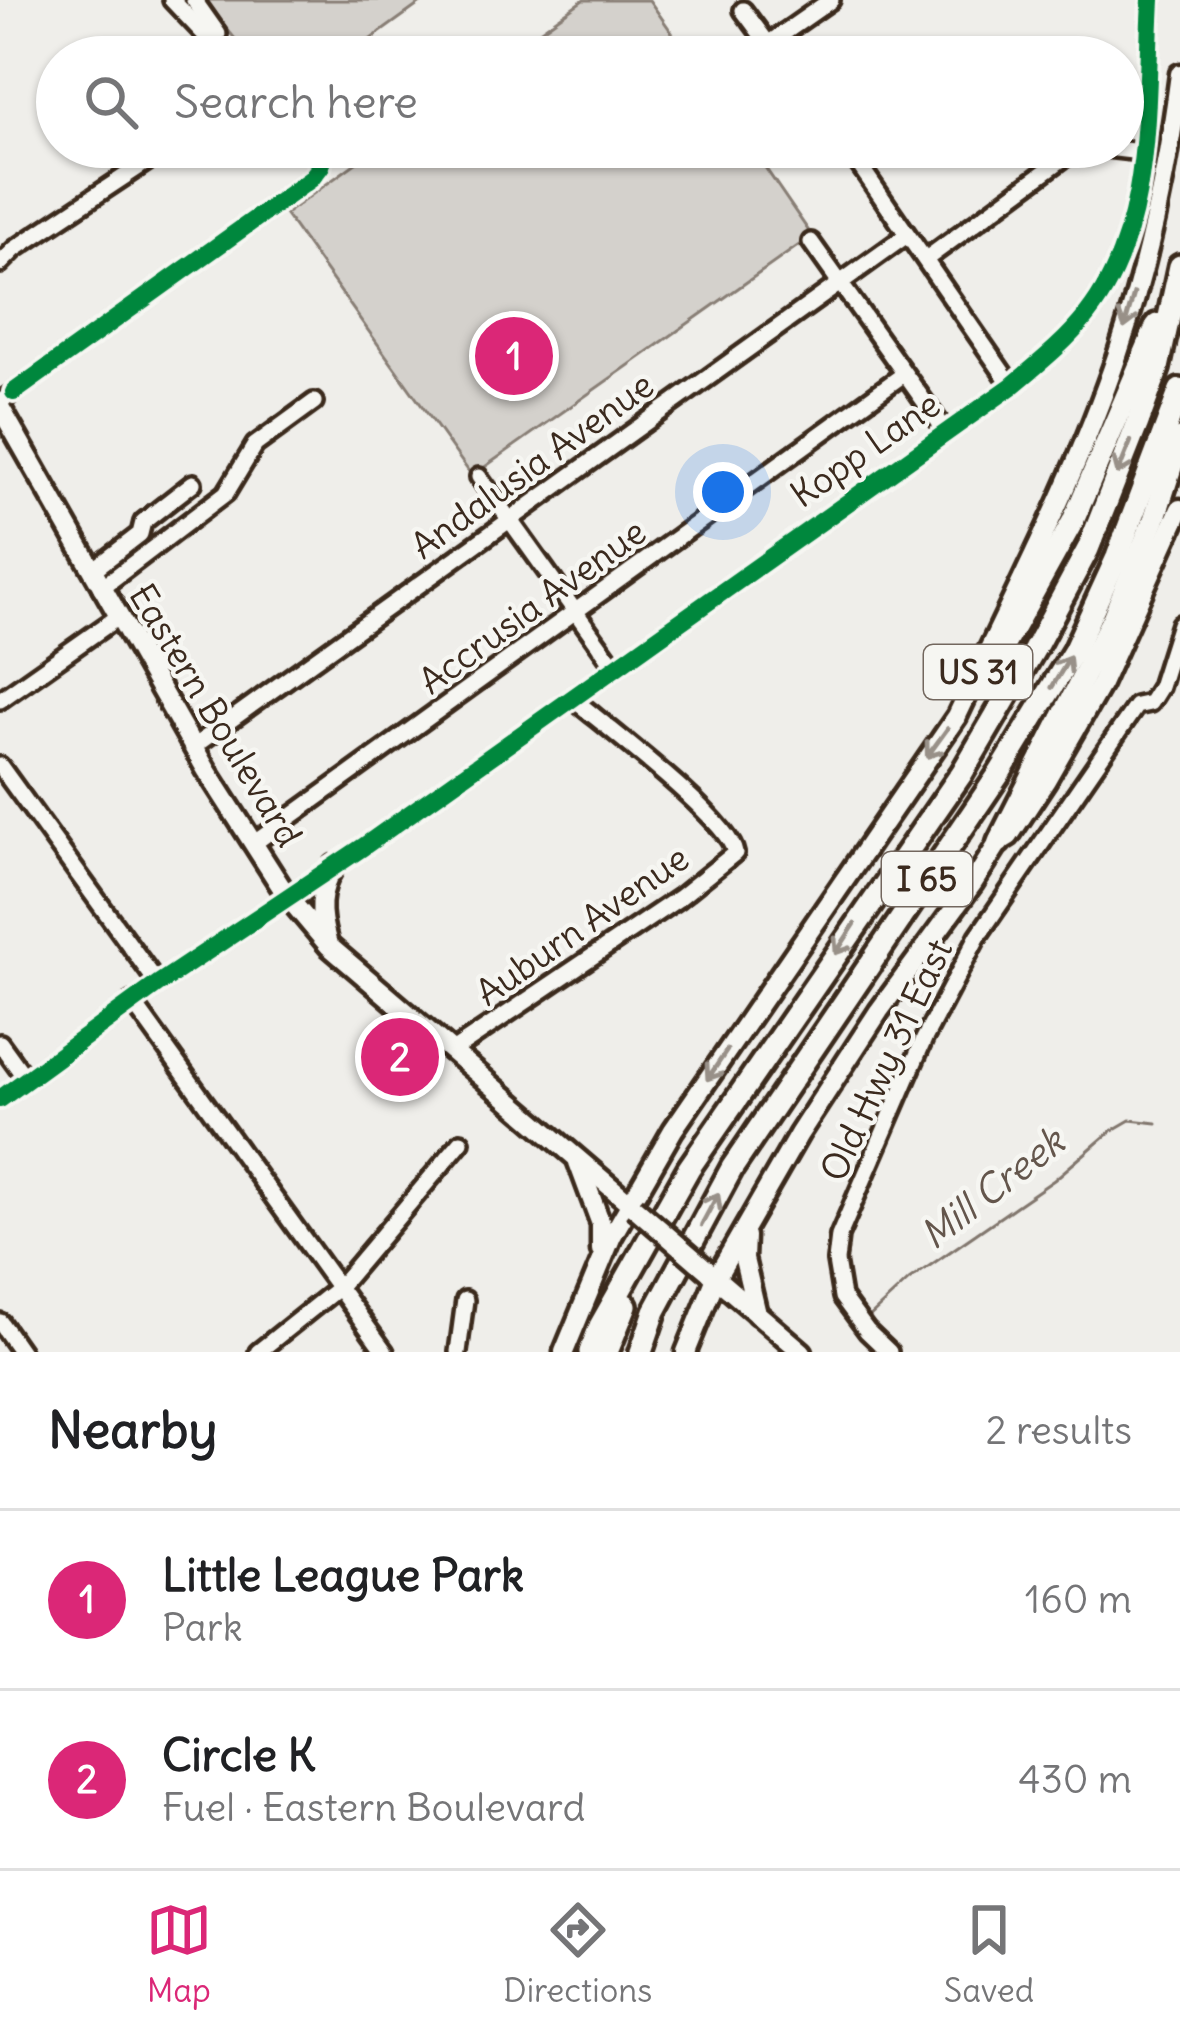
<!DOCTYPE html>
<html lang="en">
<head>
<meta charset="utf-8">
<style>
	:root { --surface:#fff; --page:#f2f2f2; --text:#202124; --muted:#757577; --line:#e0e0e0; --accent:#db2777 }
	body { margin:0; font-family:Delius,sans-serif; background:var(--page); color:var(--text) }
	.you { position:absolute; left:723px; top:492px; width:42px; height:42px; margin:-30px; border:9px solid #fff; border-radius:50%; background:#1a73e8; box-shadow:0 0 0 18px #1a73e833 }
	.badge { display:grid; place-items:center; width:78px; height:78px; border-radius:50%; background:var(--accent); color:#fff; font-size:39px; font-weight:700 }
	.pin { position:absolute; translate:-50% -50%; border:6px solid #fff; box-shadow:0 3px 12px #0006 }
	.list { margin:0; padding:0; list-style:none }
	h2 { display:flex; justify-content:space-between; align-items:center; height:156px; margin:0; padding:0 48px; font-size:51px }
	h2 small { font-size:39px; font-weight:400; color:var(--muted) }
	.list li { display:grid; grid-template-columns:78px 1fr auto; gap:36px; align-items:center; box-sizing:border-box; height:180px; padding:0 48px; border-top:3px solid var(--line) }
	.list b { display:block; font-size:45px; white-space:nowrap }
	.list p { margin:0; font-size:39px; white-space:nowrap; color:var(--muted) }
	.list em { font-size:39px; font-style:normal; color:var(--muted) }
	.icon { flex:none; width:66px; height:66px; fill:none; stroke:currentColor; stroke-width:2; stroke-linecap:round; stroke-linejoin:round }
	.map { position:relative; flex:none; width:1180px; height:1352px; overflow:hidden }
	.search { position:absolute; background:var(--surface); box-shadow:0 3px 9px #0004; left:36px; right:36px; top:36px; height:132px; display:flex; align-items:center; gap:30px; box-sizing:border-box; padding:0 42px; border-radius:66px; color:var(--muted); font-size:45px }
	.sheet { height:516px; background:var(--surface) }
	nav { display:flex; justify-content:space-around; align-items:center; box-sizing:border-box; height:168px; border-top:3px solid var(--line); background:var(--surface); font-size:33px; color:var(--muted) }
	nav a { display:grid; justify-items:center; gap:6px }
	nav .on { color:var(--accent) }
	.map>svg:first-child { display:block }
</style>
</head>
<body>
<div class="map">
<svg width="1180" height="1352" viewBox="0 0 1180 1352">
	<rect width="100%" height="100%" fill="#efeeea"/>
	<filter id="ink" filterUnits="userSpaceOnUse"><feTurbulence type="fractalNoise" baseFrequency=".00833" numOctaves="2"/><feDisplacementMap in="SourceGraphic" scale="24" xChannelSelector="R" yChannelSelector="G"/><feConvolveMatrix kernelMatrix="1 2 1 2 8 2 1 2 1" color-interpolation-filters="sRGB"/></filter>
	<g filter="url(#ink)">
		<g fill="#d4d1cc" stroke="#887e75" stroke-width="3">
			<polygon points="203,0 425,0 346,57 250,57"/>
			<polygon points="583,0 649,0 689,57 503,57"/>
			<polygon points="378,147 751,147 812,236 472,476 285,214"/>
		</g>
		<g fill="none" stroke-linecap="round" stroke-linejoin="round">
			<polyline stroke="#81766d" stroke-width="3" points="867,1319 909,1280 1054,1180 1111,1131 1130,1120 1157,1123"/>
			<g stroke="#3b2a1e" stroke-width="24">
				<g id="minor">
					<polyline points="172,0 226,57"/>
					<polyline points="194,0 218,34"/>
					<polyline points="743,10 778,57"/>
					<polyline points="768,44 831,0"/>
					<polyline points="965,57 1005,57"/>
					<polyline points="847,147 1012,386"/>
					<polyline points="1098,147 1141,152"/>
					<polyline points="811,242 946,432"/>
					<polyline points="926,259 1076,149"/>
					<polyline points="0,264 15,249 169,147"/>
					<polyline points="0,402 311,179 321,166 307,147"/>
					<polyline points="479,477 615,667"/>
					<polyline points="92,571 140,534 143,522 193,483"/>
					<polyline points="101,588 226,493 255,445 314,402"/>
					<polyline points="0,700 118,617"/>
					<polyline points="193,747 907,235"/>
					<polyline points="0,766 158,984"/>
					<polyline points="253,844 904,374"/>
					<polyline points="132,1001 385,1352"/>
					<polyline points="0,1043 26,1079"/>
					<path d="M 451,1052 L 679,898 L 735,853 C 730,820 604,725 572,698"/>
					<path d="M 0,1099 L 158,984 L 363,847 L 1012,386 C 1038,364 1066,342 1087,315 C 1154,230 1145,102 1151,0"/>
					<polyline points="0,1322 21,1352"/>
					<polyline points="258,1352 338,1288 461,1142"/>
					<polyline points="458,1352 465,1300"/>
					<polyline points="889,1352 867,1331 842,1297 836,1261 839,1236 924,1039 978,936 1136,706 1150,703 1160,687 1180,624"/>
				</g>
			</g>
			<g stroke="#3b2a1e" stroke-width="27">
				<g id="major">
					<polyline points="0,407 207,771 287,896 329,946 634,1207"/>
					<path d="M 327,941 C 319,913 318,892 334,866"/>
					<polyline points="578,1162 601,1224 601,1250"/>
					<polyline points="745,1236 744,1259 757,1314"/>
					<polyline points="710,1273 802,1352"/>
					<path d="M 564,1352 L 612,1236 L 673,1130 L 957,716 C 1013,597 1076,478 1118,353 C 1148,263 1168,168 1180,74"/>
					<polyline points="686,1352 716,1278 799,1134 879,1011 973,883 999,842 1009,836 1046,780 1101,684 1180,509"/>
				</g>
			</g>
			<g stroke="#3b2a1e" stroke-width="30">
				<g id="highway">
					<polyline points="969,690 988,674 1073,521 1157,325"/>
					<polyline points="999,842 1113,618 1154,520 1180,439"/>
					<polyline points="590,1352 600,1326 689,1168 962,773 1034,650 1088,549 1137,425 1158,368 1180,266"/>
					<polyline points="607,1352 626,1305"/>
					<polyline points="641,1352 655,1311 732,1168 999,774 1074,651 1117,557 1180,390"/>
				</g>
			</g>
			<use href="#minor" stroke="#f6f6f2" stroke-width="15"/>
			<use href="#major" stroke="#f6f6f2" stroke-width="18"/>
			<use href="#highway" stroke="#f6f6f2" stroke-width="21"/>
			<g stroke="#3b2a1e" stroke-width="27" stroke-linecap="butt">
				<polyline id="major-bridge" points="634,1207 707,1270"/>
			</g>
			<use href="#major-bridge" stroke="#f6f6f2" stroke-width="18"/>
			<g stroke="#f6f6f2" stroke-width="26">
				<g id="cycleway">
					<polyline points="14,392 311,179 321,166 307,147"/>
					<path d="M 0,1099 L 158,984 L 363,847 L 1012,386 C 1038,364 1066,342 1087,315 C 1154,230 1145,102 1151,0"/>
				</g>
			</g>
			<use href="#cycleway" stroke="#00873e" stroke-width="18"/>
		</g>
		<defs><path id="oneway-shaft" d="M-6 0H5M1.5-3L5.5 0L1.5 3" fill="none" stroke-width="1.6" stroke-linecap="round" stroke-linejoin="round" transform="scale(3)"/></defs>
		<g stroke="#989088">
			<use href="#oneway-shaft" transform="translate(1129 311) rotate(106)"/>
			<use href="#oneway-shaft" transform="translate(1124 458) rotate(112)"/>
			<use href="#oneway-shaft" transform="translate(1061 672) rotate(-59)"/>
			<use href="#oneway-shaft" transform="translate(937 743) rotate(126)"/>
			<use href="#oneway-shaft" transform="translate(845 939) rotate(123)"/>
			<use href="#oneway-shaft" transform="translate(717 1065) rotate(124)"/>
			<use href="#oneway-shaft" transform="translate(710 1209) rotate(-62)"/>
		</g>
	</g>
	<g text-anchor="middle" stroke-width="9" stroke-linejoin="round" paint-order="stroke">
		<g fill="#f6f6f2" stroke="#73675e" stroke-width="3">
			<rect x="924" y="645" width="108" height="54" rx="9"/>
			<rect x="882" y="852" width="90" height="54" rx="9"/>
		</g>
		<g font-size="33" font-weight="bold" fill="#3b2a1e">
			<text x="978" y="684">US 31</text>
			<text x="927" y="891">I 65</text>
		</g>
		<g font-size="36" fill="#3b2a1e" stroke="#f6f6f2">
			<text transform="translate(865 449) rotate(-35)" y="13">Kopp Lane</text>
			<text transform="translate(532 465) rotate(-36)" y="13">Andalusia Avenue</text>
			<text transform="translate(532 606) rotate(-36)" y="13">Accrusia Avenue</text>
			<text transform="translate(216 715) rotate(59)" y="13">Eastern Boulevard</text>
			<text transform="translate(582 925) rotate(-35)" y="13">Auburn Avenue</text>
			<text transform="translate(886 1060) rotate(-65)" y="13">Old Hwy 31 East</text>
		</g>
		<g font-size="39" font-style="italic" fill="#64564c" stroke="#f6f6f2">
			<text transform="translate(992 1188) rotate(-38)" y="14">Mill Creek</text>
		</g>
	</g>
</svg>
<div class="you"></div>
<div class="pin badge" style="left:514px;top:356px">1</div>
<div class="pin badge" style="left:400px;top:1057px">2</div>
<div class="search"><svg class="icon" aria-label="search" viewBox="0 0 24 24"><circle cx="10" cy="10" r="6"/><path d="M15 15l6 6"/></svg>Search here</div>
</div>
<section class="sheet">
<h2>Nearby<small>2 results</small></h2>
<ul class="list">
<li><span class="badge">1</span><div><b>Little League Park</b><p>Park</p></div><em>160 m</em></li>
<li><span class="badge">2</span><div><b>Circle K</b><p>Fuel · Eastern Boulevard</p></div><em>430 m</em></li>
</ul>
</section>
<nav>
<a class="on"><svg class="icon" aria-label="map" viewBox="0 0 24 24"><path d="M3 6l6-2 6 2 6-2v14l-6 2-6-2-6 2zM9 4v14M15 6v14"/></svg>Map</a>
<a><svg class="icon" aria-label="directions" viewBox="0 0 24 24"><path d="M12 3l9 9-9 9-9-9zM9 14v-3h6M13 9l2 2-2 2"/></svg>Directions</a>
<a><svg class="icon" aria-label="saved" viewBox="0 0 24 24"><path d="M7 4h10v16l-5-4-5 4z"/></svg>Saved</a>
</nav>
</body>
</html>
